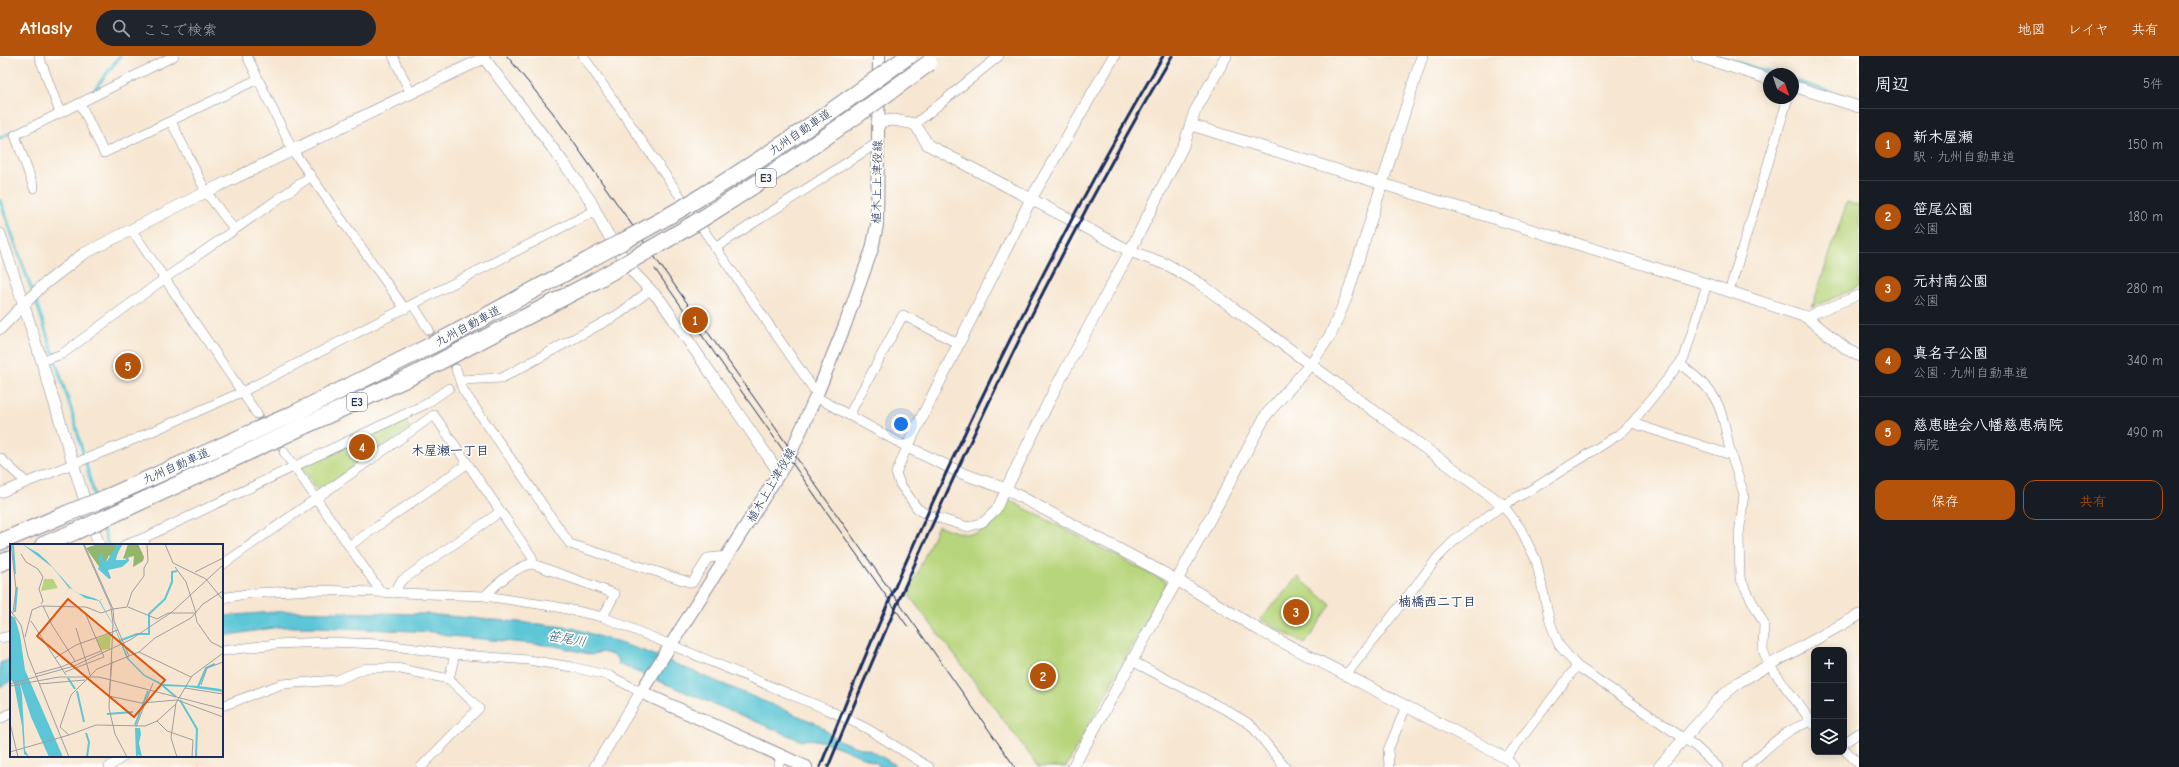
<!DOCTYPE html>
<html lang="ja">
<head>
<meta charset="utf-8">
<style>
	:root { --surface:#171b24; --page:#20242c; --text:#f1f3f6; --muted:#9ea1a6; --line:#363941; --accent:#b45309 }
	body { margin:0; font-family:"Comic Neue","Klee One",sans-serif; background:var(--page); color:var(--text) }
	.controls { position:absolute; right:12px; bottom:12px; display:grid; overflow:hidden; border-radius:8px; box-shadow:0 2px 10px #0003 }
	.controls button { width:36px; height:36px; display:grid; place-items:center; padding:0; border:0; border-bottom:1px solid var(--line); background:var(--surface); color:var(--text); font:20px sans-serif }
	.compass { position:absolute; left:1763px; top:12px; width:36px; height:36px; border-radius:50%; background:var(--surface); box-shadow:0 2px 10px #0003; rotate:140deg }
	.you { position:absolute; left:901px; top:368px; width:14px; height:14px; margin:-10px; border:3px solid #fff; border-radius:50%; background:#1a73e8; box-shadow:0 0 0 6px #1a73e833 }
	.badge { display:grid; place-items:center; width:26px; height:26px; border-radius:50%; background:var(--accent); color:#fff; font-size:13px; font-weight:700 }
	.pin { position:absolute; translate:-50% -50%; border:2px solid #fff; box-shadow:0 1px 4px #0006 }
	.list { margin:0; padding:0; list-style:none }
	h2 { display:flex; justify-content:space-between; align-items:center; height:52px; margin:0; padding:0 16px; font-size:17px }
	h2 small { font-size:13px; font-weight:400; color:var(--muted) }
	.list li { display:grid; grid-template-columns:26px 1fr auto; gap:12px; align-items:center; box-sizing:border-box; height:72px; padding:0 16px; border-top:1px solid var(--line) }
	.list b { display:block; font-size:15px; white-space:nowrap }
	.list p { margin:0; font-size:13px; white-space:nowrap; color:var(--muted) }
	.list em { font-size:13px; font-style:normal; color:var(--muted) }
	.actions { display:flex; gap:8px; padding:12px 16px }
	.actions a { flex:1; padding:9px 0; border:1px solid var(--accent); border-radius:12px; text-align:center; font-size:14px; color:var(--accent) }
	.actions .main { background:var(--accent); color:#fff }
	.icon { flex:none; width:22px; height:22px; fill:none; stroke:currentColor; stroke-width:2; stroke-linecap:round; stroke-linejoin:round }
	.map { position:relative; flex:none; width:1859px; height:711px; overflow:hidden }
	header { display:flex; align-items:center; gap:24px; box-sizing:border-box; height:56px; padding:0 20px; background:var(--accent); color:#fff }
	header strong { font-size:19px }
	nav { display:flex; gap:22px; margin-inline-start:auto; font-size:14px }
	.search { width:280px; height:36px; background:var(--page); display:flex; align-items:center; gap:10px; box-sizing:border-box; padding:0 14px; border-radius:22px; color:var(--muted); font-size:15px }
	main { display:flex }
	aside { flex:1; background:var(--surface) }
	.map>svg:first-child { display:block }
</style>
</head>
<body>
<header>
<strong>Atlasly</strong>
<div class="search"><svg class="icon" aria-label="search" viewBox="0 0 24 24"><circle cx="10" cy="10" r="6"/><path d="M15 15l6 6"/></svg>ここで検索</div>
<nav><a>地図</a><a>レイヤ</a><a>共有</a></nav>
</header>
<main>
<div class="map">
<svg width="1859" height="711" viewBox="0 0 1859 711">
	<rect width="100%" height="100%" fill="#fdfcf7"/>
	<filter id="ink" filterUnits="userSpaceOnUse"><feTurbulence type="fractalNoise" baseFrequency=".025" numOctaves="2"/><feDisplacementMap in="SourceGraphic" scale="8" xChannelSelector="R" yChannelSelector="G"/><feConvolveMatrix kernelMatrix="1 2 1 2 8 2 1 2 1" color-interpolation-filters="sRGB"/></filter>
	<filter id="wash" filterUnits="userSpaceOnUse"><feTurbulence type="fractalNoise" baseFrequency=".012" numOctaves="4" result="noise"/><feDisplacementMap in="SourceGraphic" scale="16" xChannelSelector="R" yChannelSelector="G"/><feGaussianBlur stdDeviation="0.9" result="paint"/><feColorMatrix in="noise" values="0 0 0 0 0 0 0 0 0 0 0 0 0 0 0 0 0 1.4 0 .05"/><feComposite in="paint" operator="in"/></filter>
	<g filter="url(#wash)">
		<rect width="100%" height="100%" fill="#f7e6d1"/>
		<g fill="#b7d57c" stroke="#69826d">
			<polygon points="1847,146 1859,150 1859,231 1812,251"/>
			<polygon points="404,363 410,372 318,435 301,411"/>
			<path d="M 1007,443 L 1167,526 L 1066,711 L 1039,711 L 908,538 L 938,470 C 947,472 956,477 965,478 C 987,480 999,460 1007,443 Z"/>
			<polygon points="1298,521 1331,549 1305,588 1260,563"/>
		</g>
		<g fill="#5cc6d6" stroke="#3c7a9a">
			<path d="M 287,555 L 425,558 L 530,567 L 573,572 L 647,596 L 820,669 C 833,684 847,688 865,693 C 876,696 888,705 898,711 L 879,711 L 878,708 C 863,702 814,677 802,685 L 618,608 L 617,602 C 608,597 602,594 592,599 L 556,590 L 449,580 L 435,576 L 318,571 L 280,571 L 222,580 L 222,560 Z"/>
			<polygon points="11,603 11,625 0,631 0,607"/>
		</g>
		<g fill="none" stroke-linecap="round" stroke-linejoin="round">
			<g stroke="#5cc6d6" stroke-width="3">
				<polyline points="1717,0 1774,18"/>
				<polyline points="1793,24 1859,45"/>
				<polyline points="92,37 120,0"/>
				<polyline points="0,82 15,75"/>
				<polyline points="0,144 32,235"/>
				<polyline points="35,242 72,356 95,442"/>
				<polyline points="102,468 108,489"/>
			</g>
		</g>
	</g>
	<g filter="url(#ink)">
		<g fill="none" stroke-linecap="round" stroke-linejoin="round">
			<g stroke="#cbc1ba" stroke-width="9" stroke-dasharray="9 4.5" stroke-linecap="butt">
				<polyline points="429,274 456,313"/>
				<polyline points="257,358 284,396"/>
			</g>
			<g stroke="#898a98" stroke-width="10">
				<g id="minor">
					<polyline points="39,0 60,57 174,0"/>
					<polyline points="247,0 293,95 405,253"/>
					<polyline points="393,0 411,38"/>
					<polyline points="583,0 817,338"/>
					<polyline points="80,47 104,97 258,23"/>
					<polyline points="171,65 206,136 234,173"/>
					<polyline points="915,68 999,0"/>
					<polyline points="34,132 15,79 60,57"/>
					<polyline points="131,173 257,358"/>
					<polyline points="715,192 877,87"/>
					<polyline points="1729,236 1788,42"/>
					<polyline points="413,249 429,274"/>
					<polyline points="1806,261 1859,239"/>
					<polyline points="42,305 62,298 164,223 311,120"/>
					<path d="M 1680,308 C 1691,317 1704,326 1712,338 C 1724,355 1726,379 1731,399"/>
					<polyline points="456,313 463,334 570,488 692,527 708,502 728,500"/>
					<polyline points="460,324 502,322 619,258 650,234"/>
					<polyline points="816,341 907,391 896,417 900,428 917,452 926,458 968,471 983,466 996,454 1006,433"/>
					<polyline points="849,359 903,259 957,287"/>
					<polyline points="1632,367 1731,399 1744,438 1739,479 1740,522 1764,568 1763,594 1769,609 1814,669"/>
					<polyline points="284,396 381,536"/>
					<polyline points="0,402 26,426"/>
					<polyline points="0,437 128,386 242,336 594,155"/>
					<polyline points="1503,449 1520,472 1536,504 1550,566 1559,589 1577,610 1695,690 1718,711"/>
					<polyline points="125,489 144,482"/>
					<polyline points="145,489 144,482 426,348 449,332"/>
					<polyline points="349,490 467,408"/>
					<polyline points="533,508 615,538 603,561"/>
					<path d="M 222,509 L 434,359 L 532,501 L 533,508 C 519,508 494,530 485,540"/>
					<polyline points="394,537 401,525 500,456"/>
					<polyline points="222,542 252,537 318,534 485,540 558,551 603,561 826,653 866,672 929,711"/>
					<polyline points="0,582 11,580"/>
					<polyline points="222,595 275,588 328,586 380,588 452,598 528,604 572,611 610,620 641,636"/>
					<polyline points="1132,605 1228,655 1251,669 1285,711"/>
					<polyline points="1346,619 1438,501 1456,483 1503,449 1536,431 1618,379 1632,367 1684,302 1707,228"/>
					<polyline points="449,623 455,598"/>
					<polyline points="222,650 282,628 337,624 366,612 396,612 449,623 479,652 421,711"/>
					<polyline points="0,663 11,657"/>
					<polyline points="1844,687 1859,677"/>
					<polyline points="1844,693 1859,708"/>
					<polyline points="109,711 124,700"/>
					<polyline points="778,711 782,699"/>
					<polyline points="1389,711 1388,694 1406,651"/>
					<polyline points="1514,711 1506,702 1577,610"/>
					<path d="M 1746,711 C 1767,694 1783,673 1811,666"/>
				</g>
			</g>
			<g stroke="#898a98" stroke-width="12">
				<g id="tertiary">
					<polyline points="1114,0 1031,143 907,391 964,418 1006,433 1177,524 1261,575 1506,702"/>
					<polyline points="1697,0 1769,23"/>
					<polyline points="1793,30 1859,51"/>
					<polyline points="877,66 894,64 915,68 928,89 1130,195 1168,209 1199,227 1503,449"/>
					<polyline points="1191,69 1707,228 1806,261 1848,294 1859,300"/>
					<path d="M 0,178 C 36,280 65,386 99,489"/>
					<polyline points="0,273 42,230 83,198 206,136 484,2 563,106 590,144 605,174 633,216 661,245 780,418"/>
					<polyline points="1006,433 1055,333 1130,195 1185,86 1195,55 1226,0"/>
					<polyline points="595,711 641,636"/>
					<polyline points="1073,711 1177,524 1266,359 1310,309 1331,278 1347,240 1422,0"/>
					<polyline points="1659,711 1720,642 1739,626 1859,559"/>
				</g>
			</g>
			<g stroke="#898a98" stroke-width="14">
				<polyline id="secondary" points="806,711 641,636 788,403 817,338 845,269 872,193 877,169 879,0"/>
			</g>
			<g stroke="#898a98" stroke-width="18">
				<g id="motorway">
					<polyline points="108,441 295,357 446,282 585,206"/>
					<polyline points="114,458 410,321 595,225"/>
					<polyline points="0,486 66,458"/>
					<polyline points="43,489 74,476"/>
					<polyline points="0,507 11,503"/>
				</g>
			</g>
			<use href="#minor" stroke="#fff" stroke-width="9"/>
			<use href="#tertiary" stroke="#fff" stroke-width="11"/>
			<use href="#secondary" stroke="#fff" stroke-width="12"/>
			<use href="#motorway" stroke="#fff" stroke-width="16"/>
			<g stroke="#1b2f5e" stroke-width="1">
				<polyline points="507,0 553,57 584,101 1015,711"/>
				<polyline points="655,213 908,571"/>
			</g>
			<g stroke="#1b2f5e" stroke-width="3">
				<path d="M 820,711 C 917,467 1030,227 1163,0"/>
				<path d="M 828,711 C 929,467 1038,227 1172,0"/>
			</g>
			<g stroke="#898a98" stroke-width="18" stroke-linecap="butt">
				<g id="motorway-bridge">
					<path d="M 585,206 C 623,185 662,165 699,142 C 771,98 840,50 908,0"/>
					<path d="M 595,225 C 633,203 671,182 708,159 C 784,111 857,60 929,7"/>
					<polyline points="66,458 108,441"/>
					<polyline points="74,476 114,458"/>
				</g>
			</g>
			<use href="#motorway-bridge" stroke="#fff" stroke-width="16"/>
		</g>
	</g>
	<g text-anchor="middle" stroke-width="3.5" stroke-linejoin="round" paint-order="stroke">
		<g fill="#fdfcf7" stroke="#5f6c8c" stroke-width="1">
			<rect x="756" y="113" width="20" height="18" rx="3"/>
			<rect x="347" y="337" width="20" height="18" rx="3"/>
		</g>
		<g font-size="11" font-weight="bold" fill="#1b2f5e">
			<text x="766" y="126">E3</text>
			<text x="357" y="350">E3</text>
		</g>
		<g font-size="12" fill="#1b2f5e" stroke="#fdfcf7">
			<text transform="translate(800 76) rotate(-34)" y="4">九州自動車道</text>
			<text transform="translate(877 126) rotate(-89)" y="4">植木上上津役線</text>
			<text transform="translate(468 270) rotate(-28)" y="4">九州自動車道</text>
			<text transform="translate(176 410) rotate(-24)" y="4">九州自動車道</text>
			<text transform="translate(771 429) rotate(-60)" y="4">植木上上津役線</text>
		</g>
		<g font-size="13" font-weight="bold" fill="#1b2f5e" stroke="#fdfcf7">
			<text x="450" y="399">木屋瀬一丁目</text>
			<text x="1437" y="550">楠橋西二丁目</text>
		</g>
		<g font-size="13" font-style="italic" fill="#2e5c82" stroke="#fdfcf7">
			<text transform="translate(567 582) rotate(10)" y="5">笹尾川</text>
		</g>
	</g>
	<g transform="translate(10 488)">
		<rect width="213" height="213" fill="#f7e6d1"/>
		<path d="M 43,35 L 48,44 L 31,47 L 34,35 ZM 101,89 L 100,105 L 91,106 L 86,95 Z" fill="#b7d57c"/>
		<path d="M 88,0 L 112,0 L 104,18 L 99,11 L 95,20 L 90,24 L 76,4 ZM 118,0 L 128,0 L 134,13 L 133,17 L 123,23 L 124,12 L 113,15 Z" fill="#91b66c"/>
		<path d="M 12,0 L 28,9 L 37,17 L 63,46 L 67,49 L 84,54 L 90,57 L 91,55 L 92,55 L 90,57 L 105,84 L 119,115 L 135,131 L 153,140 L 189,142 L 211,145 L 213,148 L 179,143 L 153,142 L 134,132 L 117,115 L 104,83 L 89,57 L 75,54 L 60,44 L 57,46 L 59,44 L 48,30 L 46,32 L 48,30 L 42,23 ZM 104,0 L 113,0 L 107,9 L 106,16 L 115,16 L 118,12 L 119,17 L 112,23 L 98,26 L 101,34 L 99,35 L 88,25 L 90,20 L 88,13 L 92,8 L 93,16 L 97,17 L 105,4 ZM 0,71 L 5,74 L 10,91 L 15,126 L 53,213 L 39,213 L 21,173 L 9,136 L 12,150 L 15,206 L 19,213 L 14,210 L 12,182 L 4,140 L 0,134 ZM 127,184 L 130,184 L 131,190 L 129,199 L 132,213 L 127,210 Z" fill="#5cc6d6"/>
		<path fill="none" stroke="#5cc6d6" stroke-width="2" d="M 3,0 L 5,30M 5,68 L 7,43M 109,97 L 127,90 L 139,90 L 139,70 L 155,55 L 162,38 L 162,28 L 167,27M 58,134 L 65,145M 152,141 L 166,153M 188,143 L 196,124 L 205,120M 67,147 L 74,178M 170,156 L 187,185 L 186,213M 97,170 L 123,168M 125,181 L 138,147M 126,184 L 127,213M 76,189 L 79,198 L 77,213"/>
		<path fill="none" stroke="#9f9da3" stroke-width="1" d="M 1,0 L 6,45 L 3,69M 73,0 L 101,63 L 103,80 L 99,164 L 105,190 L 117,213M 155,0 L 163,19 L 196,35 L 213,56M 11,10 L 16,18 L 28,25 L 33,33 L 29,45 L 33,57 L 31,60M 165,23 L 176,38 L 186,69M 185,28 L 213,14M 33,62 L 42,81 L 65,117M 118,63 L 147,75 L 158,69 L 185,69M 0,66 L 11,81 L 18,112 L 59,213M 185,69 L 187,78 L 201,98 L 213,104M 21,77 L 56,131M 66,84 L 80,131M 15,93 L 22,66 L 31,62 L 76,63 L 91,69 L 103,65 L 74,0M 129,108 L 181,133M 119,112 L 129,108 L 145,94 L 181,74 L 193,60 L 213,47M 45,114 L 66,101 L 108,86M 102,117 L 99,152 L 131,159 L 167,156 L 213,173M 55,128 L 94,113 L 76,71M 25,130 L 51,123 L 91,107M 0,140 L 64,122 L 120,96 L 162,68 L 213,21M 29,140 L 75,136M 191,141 L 197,124 L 213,118M 0,142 L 49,133 L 89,133 L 213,165M 175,144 L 213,150M 147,177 L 157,187 L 183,196 L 182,213M 0,179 L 8,213M 126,183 L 143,139M 59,191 L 86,181 L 135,182 L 147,177 L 166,160M 0,208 L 59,191 L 50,183 L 61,151 L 87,125 L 119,112 L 104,77 L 103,65 L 117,63 L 122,48 L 134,32 L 134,24 L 138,17 L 137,0M 167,213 L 161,194 L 166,159 L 182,132 L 213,109"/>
		<path fill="#de5710" fill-opacity="0.15" stroke="#de5710" stroke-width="2" d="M 58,55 L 155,136 L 124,173 L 27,92 Z"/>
		<rect width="213" height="213" fill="none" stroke="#1b2f5e" stroke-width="2"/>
	</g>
</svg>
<div class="controls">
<button>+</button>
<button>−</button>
<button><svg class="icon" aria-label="layers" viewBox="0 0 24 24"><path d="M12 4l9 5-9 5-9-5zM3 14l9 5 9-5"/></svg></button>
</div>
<svg class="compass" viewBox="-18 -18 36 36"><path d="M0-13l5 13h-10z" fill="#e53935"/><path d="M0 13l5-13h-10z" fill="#9ea1a6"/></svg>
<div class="you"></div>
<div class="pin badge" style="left:695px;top:264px">1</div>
<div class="pin badge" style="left:1043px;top:620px">2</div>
<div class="pin badge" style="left:1296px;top:556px">3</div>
<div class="pin badge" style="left:362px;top:391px">4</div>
<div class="pin badge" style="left:128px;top:310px">5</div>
</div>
<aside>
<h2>周辺<small>5件</small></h2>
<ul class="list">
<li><span class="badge">1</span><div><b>新木屋瀬</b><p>駅 · 九州自動車道</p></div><em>150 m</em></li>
<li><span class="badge">2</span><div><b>笹尾公園</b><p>公園</p></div><em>180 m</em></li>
<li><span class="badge">3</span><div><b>元村南公園</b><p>公園</p></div><em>280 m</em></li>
<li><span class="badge">4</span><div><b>真名子公園</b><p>公園 · 九州自動車道</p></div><em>340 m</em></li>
<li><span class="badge">5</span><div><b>慈恵睦会八幡慈恵病院</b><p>病院</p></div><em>490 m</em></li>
</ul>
<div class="actions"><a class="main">保存</a><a>共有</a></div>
</aside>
</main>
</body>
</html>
